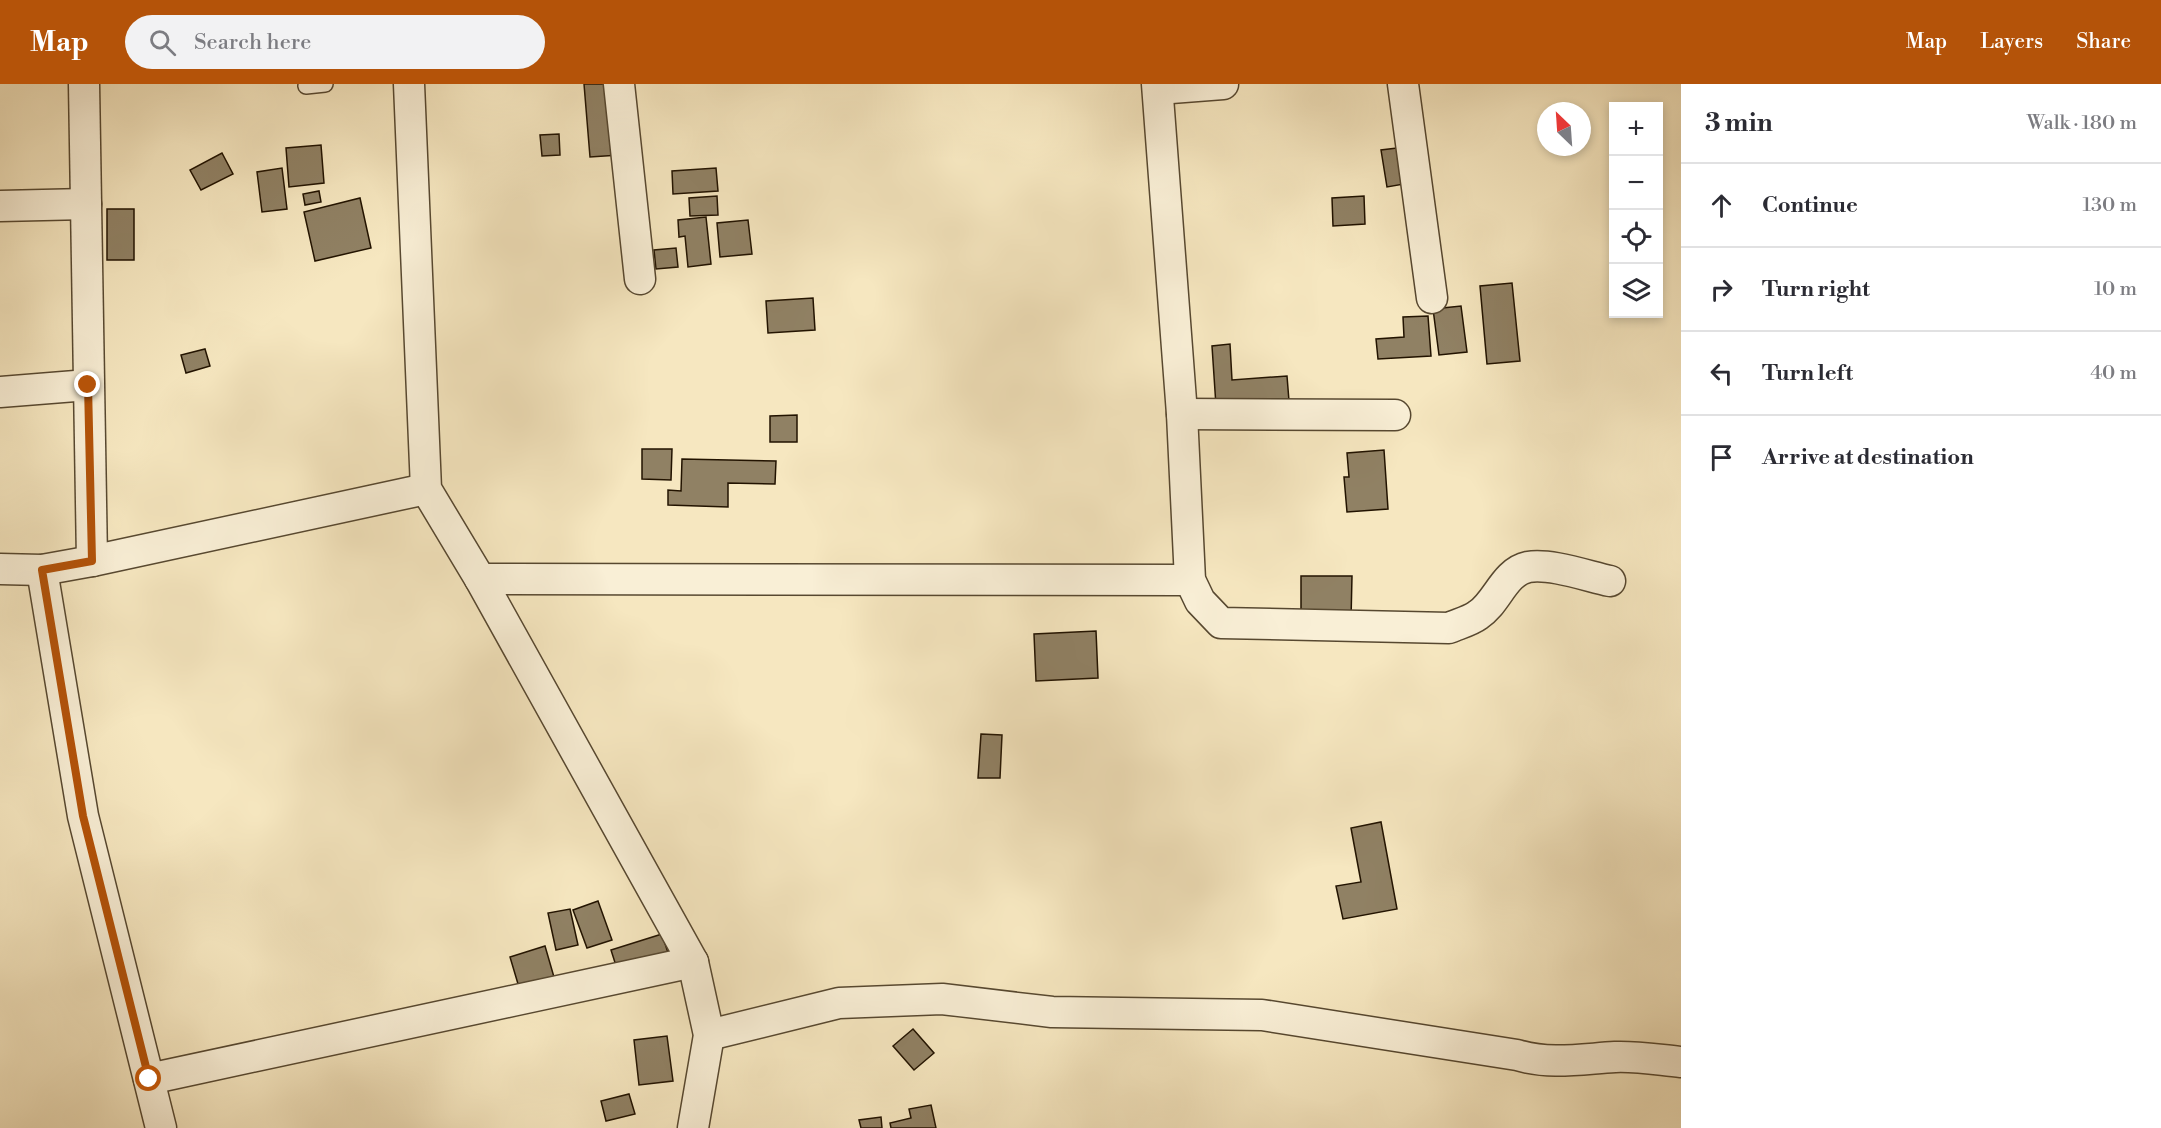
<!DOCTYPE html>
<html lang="en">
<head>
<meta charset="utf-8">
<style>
	:root { --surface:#fff; --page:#f2f2f3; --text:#2b2b33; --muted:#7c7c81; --line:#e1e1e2; --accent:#b45309 }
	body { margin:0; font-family:"Libre Bodoni",serif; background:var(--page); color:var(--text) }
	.controls { position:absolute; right:18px; top:18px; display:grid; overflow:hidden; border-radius:0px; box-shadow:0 3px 9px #0003 }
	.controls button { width:54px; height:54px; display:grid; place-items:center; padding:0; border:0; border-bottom:2px solid var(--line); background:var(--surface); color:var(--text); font:30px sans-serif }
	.compass { position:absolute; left:1537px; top:18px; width:54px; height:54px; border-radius:50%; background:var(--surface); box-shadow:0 3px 9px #0003; rotate:335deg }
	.stop { position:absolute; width:18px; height:18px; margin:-14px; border:4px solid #b45309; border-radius:50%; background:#fff }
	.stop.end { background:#b45309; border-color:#fff; box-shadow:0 2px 6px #0008 }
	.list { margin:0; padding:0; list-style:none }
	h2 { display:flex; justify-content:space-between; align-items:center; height:78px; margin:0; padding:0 24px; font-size:26px }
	h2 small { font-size:20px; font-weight:400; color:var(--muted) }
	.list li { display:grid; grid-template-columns:39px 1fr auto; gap:18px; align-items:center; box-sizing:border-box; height:84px; padding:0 24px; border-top:2px solid var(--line) }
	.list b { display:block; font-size:22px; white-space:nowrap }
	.list em { font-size:20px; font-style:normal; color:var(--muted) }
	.icon { flex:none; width:33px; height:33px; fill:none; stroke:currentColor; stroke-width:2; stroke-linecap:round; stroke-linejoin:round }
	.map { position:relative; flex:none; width:1681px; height:1044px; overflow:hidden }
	header { display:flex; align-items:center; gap:36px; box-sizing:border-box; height:84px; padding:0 30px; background:var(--accent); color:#fff }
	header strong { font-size:28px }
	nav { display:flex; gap:33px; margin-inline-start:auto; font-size:21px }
	.search { width:420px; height:54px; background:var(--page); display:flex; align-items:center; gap:15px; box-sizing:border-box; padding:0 21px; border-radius:33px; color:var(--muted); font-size:22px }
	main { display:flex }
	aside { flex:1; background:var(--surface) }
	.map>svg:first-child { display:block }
</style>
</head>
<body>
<header>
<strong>Map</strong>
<div class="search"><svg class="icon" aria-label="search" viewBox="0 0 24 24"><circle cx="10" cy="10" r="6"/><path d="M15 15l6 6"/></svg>Search here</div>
<nav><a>Map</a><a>Layers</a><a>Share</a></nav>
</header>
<main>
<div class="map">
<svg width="1681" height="1044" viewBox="0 0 1681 1044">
	<rect width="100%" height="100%" fill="#f6e7c0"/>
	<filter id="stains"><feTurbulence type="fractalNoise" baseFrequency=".00333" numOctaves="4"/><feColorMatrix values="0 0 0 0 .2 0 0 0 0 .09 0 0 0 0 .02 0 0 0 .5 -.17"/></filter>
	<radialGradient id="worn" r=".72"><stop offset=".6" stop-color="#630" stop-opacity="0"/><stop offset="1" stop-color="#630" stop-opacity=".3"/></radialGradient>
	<g fill="#908164" stroke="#221300" stroke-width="1.5">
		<polygon points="584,0 614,0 619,71 590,73"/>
		<polygon points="559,50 560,71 542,72 540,51"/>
		<polygon points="321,61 324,99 289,103 286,64"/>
		<polygon points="1405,63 1410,99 1387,103 1381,66"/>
		<polygon points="222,69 233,90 201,106 190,86"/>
		<polygon points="282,84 287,125 262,128 257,88"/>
		<polygon points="716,84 718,107 673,110 672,87"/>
		<polygon points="319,107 321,118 305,121 303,110"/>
		<polygon points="717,112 718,131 690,132 689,114"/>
		<polygon points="1364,112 1365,140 1333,142 1332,114"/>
		<polygon points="360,114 371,164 315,177 304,128"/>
		<rect x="107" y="125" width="27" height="51"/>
		<polygon points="706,133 711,180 688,183 685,152 679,153 678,136"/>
		<polygon points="748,136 752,170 720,173 717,139"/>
		<polygon points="676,164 678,183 656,185 654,166"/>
		<polygon points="1512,199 1520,277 1487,280 1480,202"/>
		<polygon points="813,214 815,246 768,249 766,217"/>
		<polygon points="1461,222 1467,268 1439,271 1433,225"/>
		<polygon points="1428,232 1431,272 1378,275 1376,255 1404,253 1403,233"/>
		<polygon points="1230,260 1232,296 1287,292 1289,317 1216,322 1212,262"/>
		<polygon points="205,265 210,282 186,289 181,271"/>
		<polygon points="797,331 797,358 770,358 770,332"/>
		<polygon points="642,365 672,365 671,396 642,395"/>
		<polygon points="1384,366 1388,425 1347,428 1344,393 1349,393 1347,369"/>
		<polygon points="682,375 776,377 775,400 728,399 728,423 668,421 668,406 681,407"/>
		<polygon points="1301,492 1352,492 1351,536 1301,536"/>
		<polygon points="1096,547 1098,594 1036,597 1034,550"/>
		<polygon points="981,650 1002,651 1000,694 978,694"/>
		<polygon points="1381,738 1397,825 1343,835 1336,802 1361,798 1351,744"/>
		<polygon points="598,817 612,856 587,864 573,826"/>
		<polygon points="570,825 578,861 556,866 548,829"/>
		<polygon points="662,850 669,872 618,888 611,866"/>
		<polygon points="545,862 556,900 521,910 510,873"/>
		<polygon points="913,945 934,969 914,986 893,962"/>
		<polygon points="667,952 673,997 639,1001 634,956"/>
		<polygon points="629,1010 635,1030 606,1037 601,1017"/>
		<polygon points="931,1021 936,1044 891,1044 890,1039 911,1034 909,1025"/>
		<polygon points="881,1033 882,1044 861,1044 859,1036"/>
	</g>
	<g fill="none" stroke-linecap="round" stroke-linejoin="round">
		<g stroke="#574830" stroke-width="18">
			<polyline id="service" points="306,2 325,0"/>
		</g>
		<g stroke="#574830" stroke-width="33">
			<g id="minor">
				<polyline points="84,0 92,477"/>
				<polyline points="409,0 426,405 480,495 693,878 709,951 693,1044"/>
				<polyline points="619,0 640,195"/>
				<path d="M 1157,0 L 1182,330 L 1190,496 L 1200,517 L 1221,539 L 1449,544 C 1458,540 1470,537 1478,531 C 1497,519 1504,488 1528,483 C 1550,479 1587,492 1610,497"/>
				<polyline points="1403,0 1432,214"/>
				<polyline points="1158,5 1223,0"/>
				<polyline points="0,122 86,120"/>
				<polyline points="0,308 88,301"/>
				<polyline points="1182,330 1395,331"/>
				<polyline points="0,485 42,486 92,477 426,405"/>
				<polyline points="42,486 83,732 161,1044"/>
				<polyline points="480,495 1190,496"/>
				<path d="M 709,951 L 839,919 L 942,915 L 1052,928 L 1262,931 L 1517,971 C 1550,981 1581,975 1615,973 C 1637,972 1659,976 1681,978"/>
				<polyline points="149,995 693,878"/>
			</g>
		</g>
		<use href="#service" stroke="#f9efd6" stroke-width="15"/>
		<use href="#minor" stroke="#f9efd6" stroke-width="30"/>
	</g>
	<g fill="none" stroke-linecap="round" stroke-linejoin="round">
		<polyline stroke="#b45309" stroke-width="8" points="88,301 92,477 42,486 83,732 149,995"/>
	</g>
	<rect width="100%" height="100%" filter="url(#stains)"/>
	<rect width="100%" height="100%" fill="url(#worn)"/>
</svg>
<div class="controls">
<button>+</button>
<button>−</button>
<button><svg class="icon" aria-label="locate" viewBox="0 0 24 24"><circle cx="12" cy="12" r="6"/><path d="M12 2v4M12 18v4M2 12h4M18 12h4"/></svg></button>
<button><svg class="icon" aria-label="layers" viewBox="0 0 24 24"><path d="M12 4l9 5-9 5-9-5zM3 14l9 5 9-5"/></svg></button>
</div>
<svg class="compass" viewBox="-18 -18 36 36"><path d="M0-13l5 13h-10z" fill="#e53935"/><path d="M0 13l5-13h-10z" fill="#7c7c81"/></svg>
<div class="stop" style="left:149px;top:995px"></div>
<div class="stop end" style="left:88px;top:301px"></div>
</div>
<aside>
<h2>3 min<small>Walk · 180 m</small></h2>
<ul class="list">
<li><svg class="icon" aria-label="ahead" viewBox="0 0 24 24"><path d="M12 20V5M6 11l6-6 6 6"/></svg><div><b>Continue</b></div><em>130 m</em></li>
<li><svg class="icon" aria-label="right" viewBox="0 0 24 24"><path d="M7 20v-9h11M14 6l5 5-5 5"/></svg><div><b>Turn right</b></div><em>10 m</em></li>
<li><svg class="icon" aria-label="left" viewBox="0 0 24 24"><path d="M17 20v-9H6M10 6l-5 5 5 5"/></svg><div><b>Turn left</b></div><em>40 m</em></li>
<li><svg class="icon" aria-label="arrive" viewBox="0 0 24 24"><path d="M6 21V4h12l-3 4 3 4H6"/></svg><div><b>Arrive at destination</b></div></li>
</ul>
</aside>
</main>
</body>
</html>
